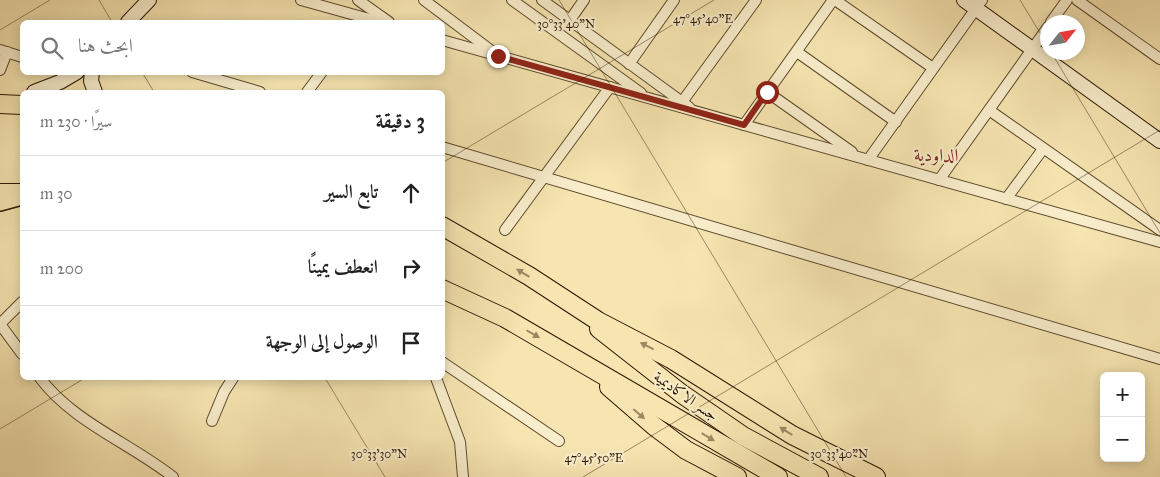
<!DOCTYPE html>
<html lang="ar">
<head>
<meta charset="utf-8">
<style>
	:root { --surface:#fff; --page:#f6f6f6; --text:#222; --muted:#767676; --line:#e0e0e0 }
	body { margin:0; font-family:"IM FELL Great Primer",Amiri,serif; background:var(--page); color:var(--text); direction:rtl }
	.controls { position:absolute; right:15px; bottom:15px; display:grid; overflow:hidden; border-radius:8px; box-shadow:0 2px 12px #0003 }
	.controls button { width:45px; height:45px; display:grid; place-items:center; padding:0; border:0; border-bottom:1px solid var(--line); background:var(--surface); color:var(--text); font:25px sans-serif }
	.compass { position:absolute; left:1040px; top:15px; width:45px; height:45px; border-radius:50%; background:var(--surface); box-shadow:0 2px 12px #0003; rotate:59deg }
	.stop { position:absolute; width:15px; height:15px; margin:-11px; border:4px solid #8f2418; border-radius:50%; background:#fff }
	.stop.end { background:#8f2418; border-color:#fff; box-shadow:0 1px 5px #0008 }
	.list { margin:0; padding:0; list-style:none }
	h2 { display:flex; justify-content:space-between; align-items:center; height:65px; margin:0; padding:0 20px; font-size:21px }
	h2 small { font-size:16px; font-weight:400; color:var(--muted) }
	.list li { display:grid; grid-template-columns:32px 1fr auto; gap:15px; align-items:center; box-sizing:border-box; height:75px; padding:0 20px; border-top:1px solid var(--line) }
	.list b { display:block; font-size:19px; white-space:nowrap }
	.list em { font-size:16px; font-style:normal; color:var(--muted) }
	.icon { flex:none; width:28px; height:28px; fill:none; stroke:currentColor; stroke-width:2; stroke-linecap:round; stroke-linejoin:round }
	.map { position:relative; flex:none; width:1160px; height:477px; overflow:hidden; direction:ltr }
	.search { position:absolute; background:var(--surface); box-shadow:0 2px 12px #0003; left:20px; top:20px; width:425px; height:55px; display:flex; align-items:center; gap:12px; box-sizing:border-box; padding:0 18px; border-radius:8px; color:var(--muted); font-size:19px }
	.panel { position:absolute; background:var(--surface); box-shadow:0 2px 12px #0003; left:20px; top:90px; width:425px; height:290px; border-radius:8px; direction:rtl }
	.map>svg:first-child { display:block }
</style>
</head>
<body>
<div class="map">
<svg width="1160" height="477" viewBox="0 0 1160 477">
	<rect width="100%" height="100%" fill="#f6e5b1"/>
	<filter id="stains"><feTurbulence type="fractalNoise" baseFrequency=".004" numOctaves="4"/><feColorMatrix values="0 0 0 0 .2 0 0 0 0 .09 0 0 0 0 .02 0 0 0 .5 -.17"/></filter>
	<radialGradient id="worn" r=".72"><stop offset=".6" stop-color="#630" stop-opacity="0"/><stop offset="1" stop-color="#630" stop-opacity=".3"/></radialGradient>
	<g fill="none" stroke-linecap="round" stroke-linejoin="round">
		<g stroke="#5e4a2c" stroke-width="12">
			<g id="street">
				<polyline points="301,0 380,22"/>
				<polyline points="358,0 389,22"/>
				<polyline points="424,0 493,52"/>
				<polyline points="512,0 641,93"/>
				<polyline points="542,0 689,107"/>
				<polyline points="835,0 933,68"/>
				<polyline points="1077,0 1160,59"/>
				<polyline points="570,20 584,0"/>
				<polyline points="1051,22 1067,0"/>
				<polyline points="442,40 1160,242"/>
				<polyline points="0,50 22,57"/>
				<polyline points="797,52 896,122"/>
				<polyline points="629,64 674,0"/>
				<polyline points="0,70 7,52"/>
				<polyline points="192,72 260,92"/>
				<polyline points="307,92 322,72"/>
				<polyline points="767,92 852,152"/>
				<polyline points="682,102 756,0"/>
				<polyline points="989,110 1160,230"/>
				<polyline points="744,125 833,0"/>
				<polyline points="442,147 1160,359"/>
				<polyline points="868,160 982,0"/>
				<polyline points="939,180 1048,27"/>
				<polyline points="1006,199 1043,149"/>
				<polyline points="505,230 610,87"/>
				<polyline points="0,324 22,354"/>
				<polyline points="0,324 22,302"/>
				<polyline points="442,362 559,441"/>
				<path d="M 40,378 C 73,422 130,443 173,477"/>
				<polyline points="436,378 460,442 463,477"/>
				<polyline points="212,421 224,392 233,378"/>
			</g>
		</g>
		<g stroke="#2b1600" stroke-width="16">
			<g id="secondary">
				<polyline points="964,0 1160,141"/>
				<polyline points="128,22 149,0"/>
				<polyline points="92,72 91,81 95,92"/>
				<polyline points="34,92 60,82 77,72"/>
			</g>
		</g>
		<g stroke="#2b1600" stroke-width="18">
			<polyline id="primary" points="0,203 22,197"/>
		</g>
		<g stroke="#2b1600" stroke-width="20">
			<g id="highway">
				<polyline points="0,104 22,105"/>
				<polyline points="0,193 22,193"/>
				<polyline points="442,226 529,276 598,321 671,359 792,435 876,477"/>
				<polyline points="442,289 505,318 778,477"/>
				<polyline points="599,329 682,394 743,436 819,477"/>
				<polyline points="609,387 654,426 686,450 737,477"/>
			</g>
		</g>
		<use href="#street" stroke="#f9eecc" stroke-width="10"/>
		<use href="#secondary" stroke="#f9eecc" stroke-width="14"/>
		<use href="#primary" stroke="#f6e5b1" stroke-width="15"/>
		<use href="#highway" stroke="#f6e5b1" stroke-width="18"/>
	</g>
	<defs><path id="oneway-solid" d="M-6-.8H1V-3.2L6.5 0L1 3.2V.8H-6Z" transform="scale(1.25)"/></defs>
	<g fill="#9b8861">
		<use href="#oneway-solid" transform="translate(523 273) rotate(-149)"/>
		<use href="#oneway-solid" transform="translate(533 334) rotate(30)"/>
		<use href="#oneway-solid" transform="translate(647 346) rotate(-153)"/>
		<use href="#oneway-solid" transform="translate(639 414) rotate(41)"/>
		<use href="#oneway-solid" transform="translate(786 431) rotate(-148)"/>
		<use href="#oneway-solid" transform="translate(708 437) rotate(31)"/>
	</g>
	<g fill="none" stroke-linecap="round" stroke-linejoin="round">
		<polyline stroke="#8f2418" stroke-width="6" points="498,56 744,125 767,92"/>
	</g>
	<path fill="none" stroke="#2b1600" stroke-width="1" stroke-opacity="0.45" d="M 99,0 L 112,22M 559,0 L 846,477M 1020,0 L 1048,46M 0,30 L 50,0M 1051,52 L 1160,233M 142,72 L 154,92M 442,163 L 714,0M 325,378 L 385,477M 0,429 L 85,378M 583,477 L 1160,130"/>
	<g text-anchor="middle" stroke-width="4" stroke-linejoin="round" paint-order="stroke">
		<g font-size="15" fill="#2b1600" stroke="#f9eecc">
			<text transform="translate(686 396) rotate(35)" y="5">جسر الاكاديمية</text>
		</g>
		<g font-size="18" fill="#7a1f14" stroke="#f9eecc">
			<text x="936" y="161">الداودية</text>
		</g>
	</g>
	<g font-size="12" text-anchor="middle" fill="#2b1600" stroke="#f9eecc" stroke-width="4" stroke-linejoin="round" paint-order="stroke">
		<text x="703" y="23">47°45'40"E</text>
		<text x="566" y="28">30°33'40"N</text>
		<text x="379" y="458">30°33'30"N</text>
		<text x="839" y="458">30°33'40"N</text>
		<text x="594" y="462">47°45'50"E</text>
	</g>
	<rect width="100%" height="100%" filter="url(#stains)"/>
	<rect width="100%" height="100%" fill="url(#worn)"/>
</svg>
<div class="controls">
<button>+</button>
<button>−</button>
</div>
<svg class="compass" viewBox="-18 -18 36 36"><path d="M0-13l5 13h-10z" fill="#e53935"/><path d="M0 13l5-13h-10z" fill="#767676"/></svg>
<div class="stop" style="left:767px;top:92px"></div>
<div class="stop end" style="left:498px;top:56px"></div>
<div class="search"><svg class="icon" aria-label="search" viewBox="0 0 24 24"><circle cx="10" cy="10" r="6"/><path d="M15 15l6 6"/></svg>ابحث هنا</div>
<section class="panel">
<h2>3 دقيقة<small>سيرًا · 230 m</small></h2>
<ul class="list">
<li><svg class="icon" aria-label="ahead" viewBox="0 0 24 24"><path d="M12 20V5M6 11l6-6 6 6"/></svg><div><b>تابع السير</b></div><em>30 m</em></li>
<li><svg class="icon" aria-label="right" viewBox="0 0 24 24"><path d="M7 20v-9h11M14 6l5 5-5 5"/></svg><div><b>انعطف يمينًا</b></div><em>200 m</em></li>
<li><svg class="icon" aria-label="arrive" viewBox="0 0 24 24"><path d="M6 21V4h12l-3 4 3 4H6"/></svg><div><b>الوصول إلى الوجهة</b></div></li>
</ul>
</section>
</div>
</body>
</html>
